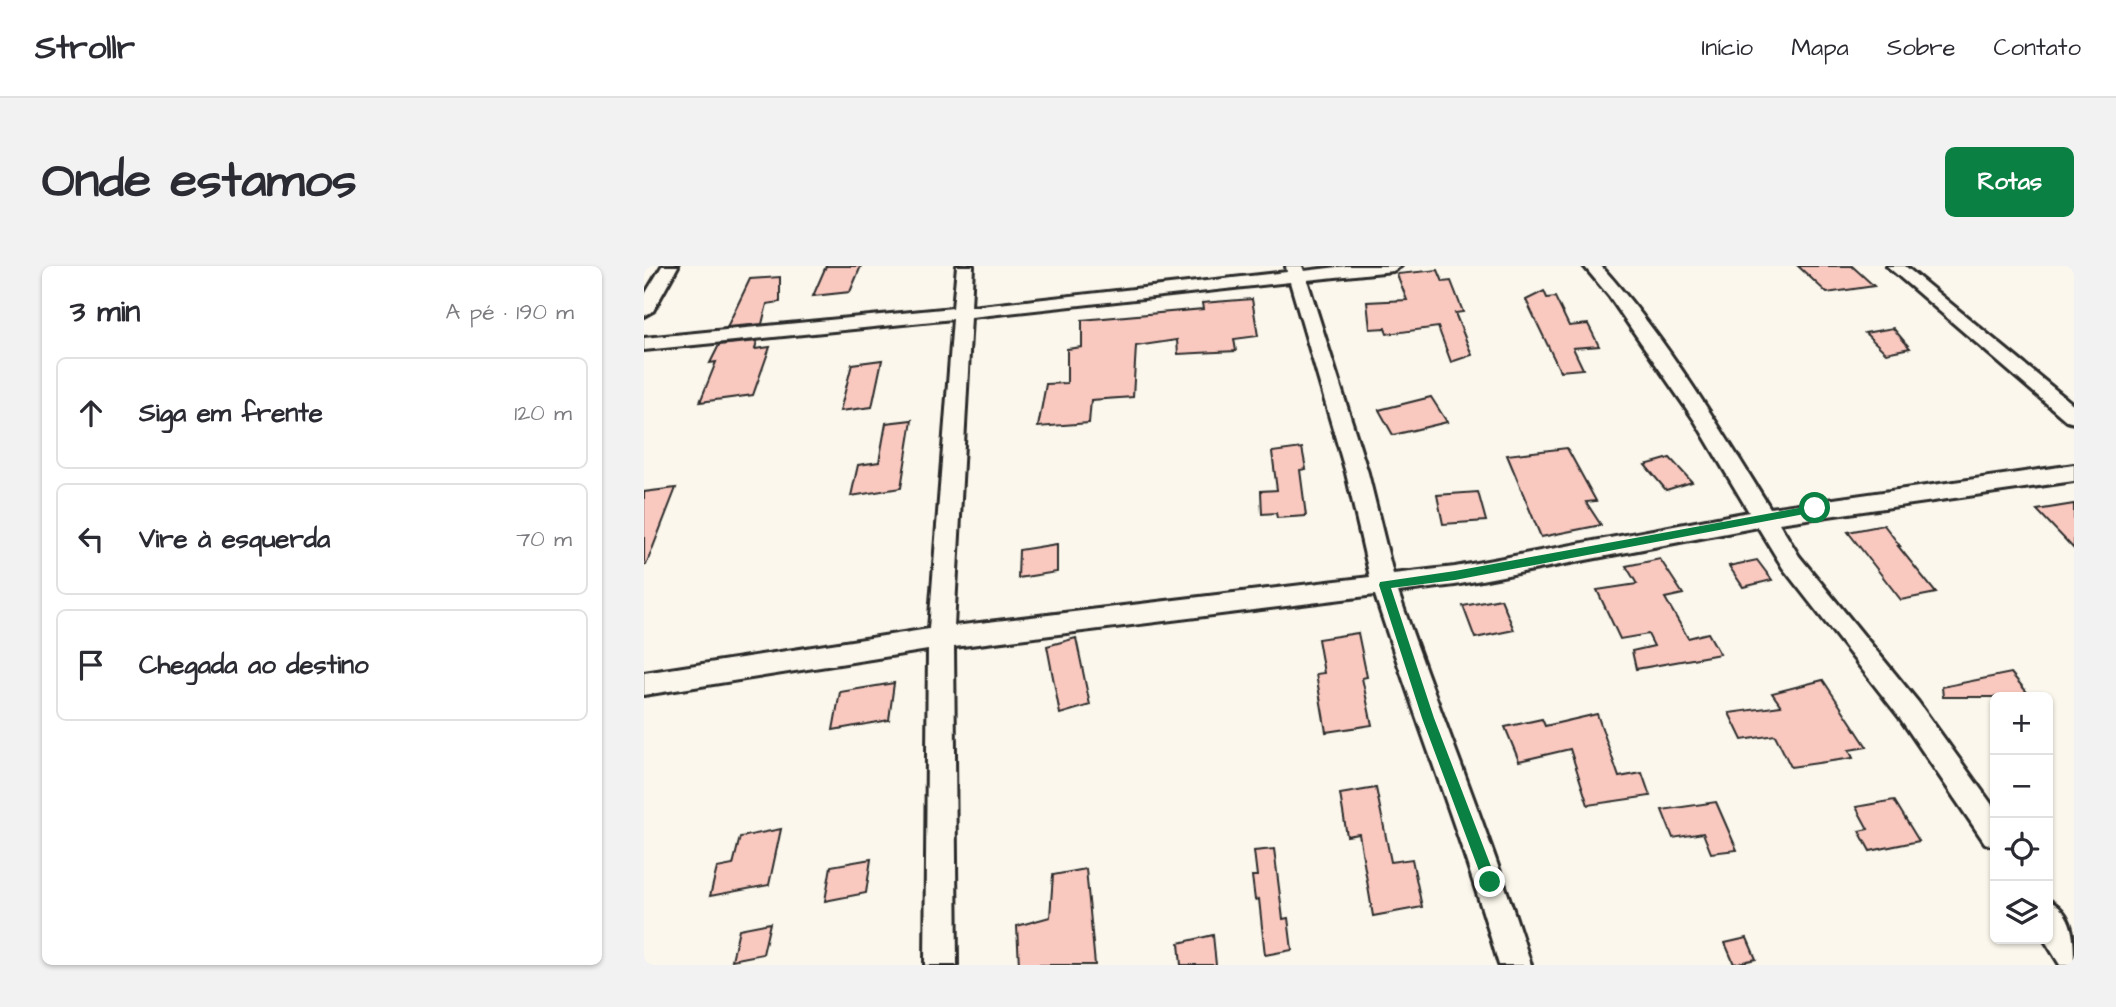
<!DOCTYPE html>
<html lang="pt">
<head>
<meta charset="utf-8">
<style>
	:root { --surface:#fff; --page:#f2f2f3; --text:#2b2b33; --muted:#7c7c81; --line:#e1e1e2; --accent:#0b8043 }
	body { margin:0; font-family:"Architects Daughter",sans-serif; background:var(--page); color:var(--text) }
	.controls { position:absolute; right:21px; bottom:21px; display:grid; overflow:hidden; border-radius:10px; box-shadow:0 2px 5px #0004 }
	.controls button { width:63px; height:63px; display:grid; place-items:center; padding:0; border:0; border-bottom:2px solid var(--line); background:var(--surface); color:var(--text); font:35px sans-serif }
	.stop { position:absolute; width:21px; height:21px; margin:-16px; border:5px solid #0b8043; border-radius:50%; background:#fff }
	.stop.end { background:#0b8043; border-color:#fff; box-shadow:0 2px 7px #0008 }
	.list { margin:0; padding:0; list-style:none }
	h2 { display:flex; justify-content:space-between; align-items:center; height:91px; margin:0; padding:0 28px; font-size:30px }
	h2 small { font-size:23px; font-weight:400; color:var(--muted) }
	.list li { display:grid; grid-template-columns:46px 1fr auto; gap:21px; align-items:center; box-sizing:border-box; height:112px; margin:0 14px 14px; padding:0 14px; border:2px solid var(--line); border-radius:10px }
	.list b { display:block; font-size:26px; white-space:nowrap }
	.list em { font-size:23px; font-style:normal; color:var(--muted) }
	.icon { flex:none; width:38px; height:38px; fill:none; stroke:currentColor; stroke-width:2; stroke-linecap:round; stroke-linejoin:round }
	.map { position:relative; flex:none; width:1430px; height:699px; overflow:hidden; border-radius:10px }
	header { display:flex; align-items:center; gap:42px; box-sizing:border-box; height:98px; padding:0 35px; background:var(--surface); border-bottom:2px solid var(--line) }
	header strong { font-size:33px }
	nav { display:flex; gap:38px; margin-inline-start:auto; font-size:24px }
	.intro { display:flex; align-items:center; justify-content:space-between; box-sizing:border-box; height:168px; padding:0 42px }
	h1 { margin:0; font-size:49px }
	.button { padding:18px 32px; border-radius:10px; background:var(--accent); color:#fff; font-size:24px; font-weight:700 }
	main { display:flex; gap:42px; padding:0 42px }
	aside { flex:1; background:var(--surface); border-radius:10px; box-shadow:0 2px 5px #0004 }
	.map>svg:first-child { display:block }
</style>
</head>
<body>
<header>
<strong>Strollr</strong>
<nav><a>Início</a><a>Mapa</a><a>Sobre</a><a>Contato</a></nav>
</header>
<div class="intro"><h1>Onde estamos</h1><a class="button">Rotas</a></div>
<main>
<aside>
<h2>3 min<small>A pé · 190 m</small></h2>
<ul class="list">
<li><svg class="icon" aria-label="ahead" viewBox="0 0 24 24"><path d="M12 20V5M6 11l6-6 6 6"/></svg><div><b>Siga em frente</b></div><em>120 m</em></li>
<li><svg class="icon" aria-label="left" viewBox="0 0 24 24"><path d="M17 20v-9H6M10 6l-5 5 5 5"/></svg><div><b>Vire à esquerda</b></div><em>70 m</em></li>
<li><svg class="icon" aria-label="arrive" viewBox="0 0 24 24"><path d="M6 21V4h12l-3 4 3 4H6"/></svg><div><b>Chegada ao destino</b></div></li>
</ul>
</aside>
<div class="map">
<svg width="1430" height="699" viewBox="0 0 1430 699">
	<rect width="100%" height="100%" fill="#fbf7ec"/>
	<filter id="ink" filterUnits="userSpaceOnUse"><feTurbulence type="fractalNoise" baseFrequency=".0143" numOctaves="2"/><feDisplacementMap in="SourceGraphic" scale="14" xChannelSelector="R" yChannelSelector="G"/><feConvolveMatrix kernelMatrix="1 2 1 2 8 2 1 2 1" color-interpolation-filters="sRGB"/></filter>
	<g filter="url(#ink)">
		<g fill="#f9c9c0" stroke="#2b2b2b" stroke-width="2">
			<polygon points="182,0 217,0 206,26 169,30"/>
			<polygon points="1154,0 1208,0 1230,20 1183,27"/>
			<polygon points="794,4 799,16 807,15 819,46 811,47 828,89 807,96 794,61 743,68 741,62 726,63 723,36 763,34 753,8"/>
			<polygon points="136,11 136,36 123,38 118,58 83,61 106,13"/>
			<polygon points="900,25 903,32 911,31 925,60 944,58 955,80 929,82 939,103 916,105 882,34"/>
			<polygon points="608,33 614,70 590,73 592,85 534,88 533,74 492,80 489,131 447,134 445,157 394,161 402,118 423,117 423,83 438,81 438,54 559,43 558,37"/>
			<polygon points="1249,62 1266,82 1242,87 1221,67"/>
			<polygon points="113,75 111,83 126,81 109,129 56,136 72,96 66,97 75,79"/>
			<polygon points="238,94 228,141 196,145 208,98"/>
			<polygon points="787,131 803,156 749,169 735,144"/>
			<polygon points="268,154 257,222 207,230 214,199 235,196 242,157"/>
			<polygon points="658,182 662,203 656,204 662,250 633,252 632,247 618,248 617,225 633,224 628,186"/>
			<polygon points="923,182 952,235 942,236 957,259 897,271 863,189"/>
			<polygon points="1026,192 1048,216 1022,224 1001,199"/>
			<polygon points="32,222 2,299 0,299 0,226"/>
			<polygon points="834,226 842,255 799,258 793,229"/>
			<polygon points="1430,238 1430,283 1393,244"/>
			<polygon points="1240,259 1256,280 1254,280 1292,327 1257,334 1204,266"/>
			<polygon points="413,278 413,306 374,312 375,284"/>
			<polygon points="1016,293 1039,328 1021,332 1044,372 1064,367 1076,388 992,403 988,385 1010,380 1004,368 976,373 953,324 993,318 982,300"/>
			<polygon points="1113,294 1128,314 1099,321 1085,300"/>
			<polygon points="857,333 870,364 831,372 819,340"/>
			<polygon points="714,367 723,411 718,412 728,459 682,466 672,408 680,407 674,373"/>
			<polygon points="432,372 446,439 416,448 403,380"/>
			<polygon points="1367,407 1387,431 1299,431 1298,421"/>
			<polygon points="1179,414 1223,481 1205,484 1209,492 1147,501 1131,469 1098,474 1085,447 1137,440 1128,427"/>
			<polygon points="250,417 245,454 189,464 196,426"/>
			<polygon points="953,448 975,511 998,507 1006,530 944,539 926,483 875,495 861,461 898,453 901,460"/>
			<polygon points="732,522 747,596 768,593 778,641 729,650 715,568 703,570 696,528"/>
			<polygon points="1250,534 1275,575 1226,585 1215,565 1224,563 1212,541"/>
			<polygon points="1072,536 1093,584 1067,587 1059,567 1029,572 1018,544"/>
			<polygon points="137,563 125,619 66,630 73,602 89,599 96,571"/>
			<polygon points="630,583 639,653 644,652 648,684 621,689 615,633 611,634 608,610 613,610 610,585"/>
			<polygon points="227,593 222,627 181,635 187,600"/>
			<polygon points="442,603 451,699 375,699 373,660 406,651 409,609"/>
			<polygon points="126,657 119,688 88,694 95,663"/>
			<polygon points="569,669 572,699 537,699 535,677"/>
			<polygon points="1103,672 1112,693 1090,698 1081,677"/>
		</g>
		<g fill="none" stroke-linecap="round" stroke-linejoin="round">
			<g stroke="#2b2b2b" stroke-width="6">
				<g id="minor">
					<polygon points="18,0 34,0 9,45 0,50 0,30"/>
					<path d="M 313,0 L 329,0 L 327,41 L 643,6 L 642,0 L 658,0 L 660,5 L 702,0 L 757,0 L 749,5 L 663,14 L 724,207 L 749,308 L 811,301 L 1105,246 L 1051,155 L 965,30 L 940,0 L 957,0 C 1023,73 1074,159 1126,242 L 1430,199 L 1430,215 L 1135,257 L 1155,290 L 1274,436 L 1351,543 L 1351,581 L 1341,577 L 1256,452 L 1139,302 L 1114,261 L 811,319 L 754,326 C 797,451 848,573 887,699 L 855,699 C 819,574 771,453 731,329 L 310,381 L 313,699 L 281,699 L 284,384 L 0,429 L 0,407 L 285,363 L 309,53 L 0,84 L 0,72 L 309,42 ZM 646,16 L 702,207 L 726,311 L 310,360 L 327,51 Z"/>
					<polygon points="1243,0 1261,0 1430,139 1430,157 1423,155"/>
					<path d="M 1404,634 C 1430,646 1430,673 1430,699 L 1416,699 L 1400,673 L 1404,673 Z"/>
				</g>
			</g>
			<use href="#minor" fill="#fbf7ec" fill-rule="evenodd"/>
		</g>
	</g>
	<polygon fill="#0b8043" points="1171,239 1176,242 1171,246 811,314 747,322 790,452 853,616 846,623 841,621 778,452 735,319 736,316 811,305"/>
</svg>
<div class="controls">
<button>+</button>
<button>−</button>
<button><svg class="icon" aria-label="locate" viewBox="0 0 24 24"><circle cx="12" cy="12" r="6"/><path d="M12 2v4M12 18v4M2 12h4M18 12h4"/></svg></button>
<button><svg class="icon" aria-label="layers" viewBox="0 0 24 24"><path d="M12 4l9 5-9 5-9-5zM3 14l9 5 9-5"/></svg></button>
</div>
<div class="stop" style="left:1171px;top:242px"></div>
<div class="stop end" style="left:846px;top:616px"></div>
</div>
</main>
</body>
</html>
